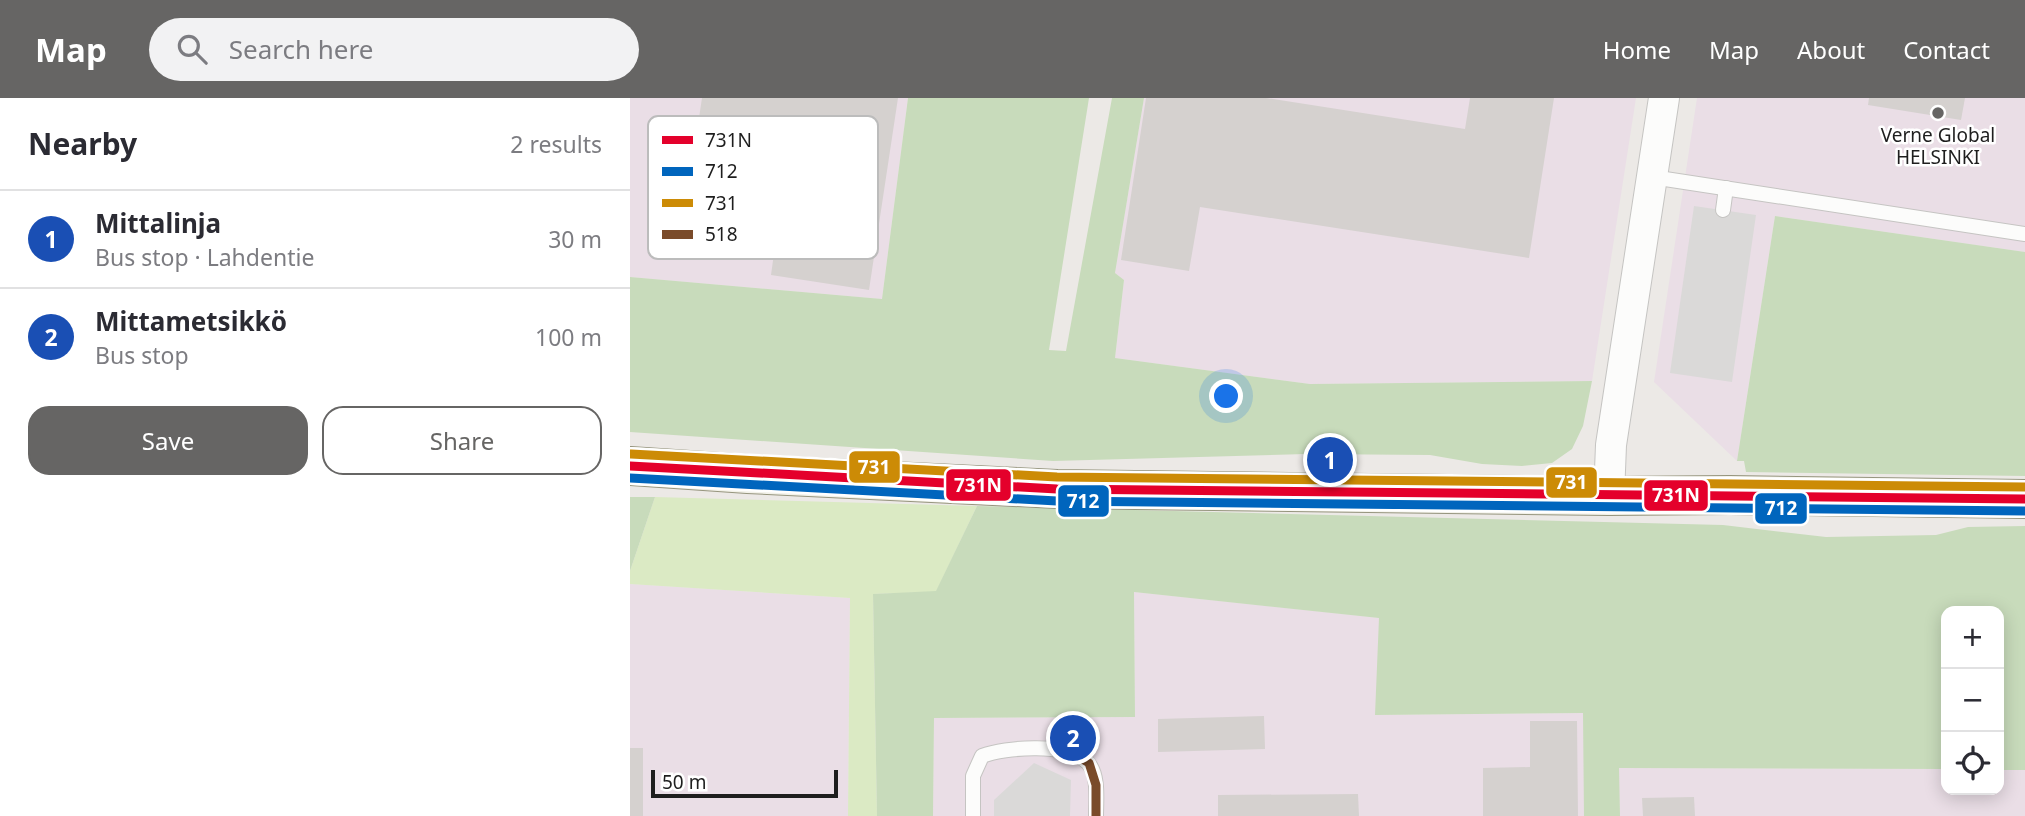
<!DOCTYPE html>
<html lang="en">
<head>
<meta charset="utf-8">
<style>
	:root { --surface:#fff; --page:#f2f2f3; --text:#2b2b33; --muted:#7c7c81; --line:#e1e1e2; --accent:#666564 }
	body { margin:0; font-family:"Noto Sans",sans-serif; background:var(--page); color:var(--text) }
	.controls { position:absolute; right:21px; bottom:21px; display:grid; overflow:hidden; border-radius:14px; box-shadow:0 4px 18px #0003 }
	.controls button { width:63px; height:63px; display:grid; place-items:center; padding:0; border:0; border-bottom:2px solid var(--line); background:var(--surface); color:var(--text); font:35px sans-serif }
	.scale { position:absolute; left:21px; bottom:18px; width:187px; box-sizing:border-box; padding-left:7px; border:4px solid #1e1e1e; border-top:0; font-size:19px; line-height:24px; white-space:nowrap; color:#1e1e1e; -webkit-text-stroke:5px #fff; paint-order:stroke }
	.you { position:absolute; left:597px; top:299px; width:24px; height:24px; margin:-18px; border:5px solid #fff; border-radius:50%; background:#1a73e8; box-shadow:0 0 0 10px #1a73e833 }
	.badge { display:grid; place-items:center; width:46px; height:46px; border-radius:50%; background:var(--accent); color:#fff; font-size:23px; font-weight:700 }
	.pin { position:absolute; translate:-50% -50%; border:4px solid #fff; box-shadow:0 2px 7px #0006 }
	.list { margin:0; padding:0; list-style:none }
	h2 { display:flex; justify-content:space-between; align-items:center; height:91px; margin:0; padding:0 28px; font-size:30px }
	h2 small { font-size:23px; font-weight:400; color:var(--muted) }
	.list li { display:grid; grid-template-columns:46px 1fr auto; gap:21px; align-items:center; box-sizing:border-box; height:98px; padding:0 28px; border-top:2px solid var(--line) }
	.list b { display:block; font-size:26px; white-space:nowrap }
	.list p { margin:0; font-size:23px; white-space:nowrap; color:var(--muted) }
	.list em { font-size:23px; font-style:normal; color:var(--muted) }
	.actions { display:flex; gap:14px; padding:21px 28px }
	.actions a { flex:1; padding:16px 0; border:2px solid var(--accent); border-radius:21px; text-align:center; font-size:24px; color:var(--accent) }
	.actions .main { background:var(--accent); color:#fff }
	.icon { flex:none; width:38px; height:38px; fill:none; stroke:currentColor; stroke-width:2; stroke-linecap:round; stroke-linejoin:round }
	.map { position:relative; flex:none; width:1395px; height:718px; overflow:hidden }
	header { display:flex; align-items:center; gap:42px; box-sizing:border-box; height:98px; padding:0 35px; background:var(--accent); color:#fff }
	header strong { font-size:33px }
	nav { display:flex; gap:38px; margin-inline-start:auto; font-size:24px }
	.search { width:490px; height:63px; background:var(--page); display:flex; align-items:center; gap:18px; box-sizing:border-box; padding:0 24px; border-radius:38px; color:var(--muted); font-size:26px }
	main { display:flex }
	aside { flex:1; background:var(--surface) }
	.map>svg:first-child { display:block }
</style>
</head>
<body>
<header>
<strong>Map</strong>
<div class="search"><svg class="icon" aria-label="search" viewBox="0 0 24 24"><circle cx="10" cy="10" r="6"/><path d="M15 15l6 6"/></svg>Search here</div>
<nav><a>Home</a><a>Map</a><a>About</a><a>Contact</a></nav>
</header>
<main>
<aside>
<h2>Nearby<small>2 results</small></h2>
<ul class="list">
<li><span class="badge" style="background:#1a4fb4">1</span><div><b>Mittalinja</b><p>Bus stop · Lahdentie</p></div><em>30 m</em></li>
<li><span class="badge" style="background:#1a4fb4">2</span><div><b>Mittametsikkö</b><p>Bus stop</p></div><em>100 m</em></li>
</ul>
<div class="actions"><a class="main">Save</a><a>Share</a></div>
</aside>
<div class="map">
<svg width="1395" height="718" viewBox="0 0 1395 718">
	<rect width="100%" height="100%" fill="#ece9e6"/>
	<g fill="#eadee6">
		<polygon points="0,0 278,0 252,201 0,179"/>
		<polygon points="514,0 1006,0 962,283 680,286 485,260 494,182 485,175"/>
		<polygon points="1067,0 1395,0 1395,154 1145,118 1107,363 1024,284"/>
		<polygon points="0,486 220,500 218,718 0,718"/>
		<polygon points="504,494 750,520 746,617 954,615 954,718 303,718 304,620 505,619"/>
		<polygon points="988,670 1316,671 1316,692 1369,692 1369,672 1395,672 1395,718 990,718"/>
	</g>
	<g fill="#dad9d8">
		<polygon points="1064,108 1126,117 1102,284 1040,275"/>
		<polygon points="404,665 441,682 440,718 364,718 364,702"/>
	</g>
	<polygon fill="#dbeac4" points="25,399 347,408 306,494 243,496 247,718 218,718 220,500 0,486 0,473"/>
	<g fill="#c8dbbb">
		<polygon points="278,0 459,0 419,252 436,253 482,0 514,0 485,175 494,182 485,260 680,286 962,283 953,328 942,351 922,365 892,368 852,366 800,357 676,356 423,363 0,334 0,179 252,201"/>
		<polygon points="1145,118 1395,154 1395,378 1116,374 1114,363 1107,363"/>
		<polygon points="0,399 25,399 0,473"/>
		<polygon points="347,408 1093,427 1196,439 1306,437 1338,429 1395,428 1395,672 1369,672 1369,513 1316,513 1316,671 989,670 990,718 954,718 953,615 745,617 749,520 504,494 505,619 304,620 303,718 247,718 243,496 306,493"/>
	</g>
	<g fill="#d5d1cf">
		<polygon points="72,0 268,0 239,192 141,177 146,141 53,126"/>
		<polygon points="516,0 636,0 835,31 840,0 924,0 899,160 570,109 559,173 491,162"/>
		<polygon points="1239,0 1335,0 1331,22 1238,7"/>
		<polygon points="634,618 635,651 528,654 528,621"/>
		<polygon points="900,623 947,623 948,718 853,718 853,670 900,669"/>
		<rect x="0" y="650" width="13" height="68"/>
		<polygon points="728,696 729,718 588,718 588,697"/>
		<polygon points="1064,699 1065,718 1013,718 1012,700"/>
	</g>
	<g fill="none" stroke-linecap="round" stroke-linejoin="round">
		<g stroke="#c5c4c2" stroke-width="16">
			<g id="service">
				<polyline points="1022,79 1395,136"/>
				<polyline points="1093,112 1096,90"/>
				<path d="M 343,718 L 343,678 L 352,658 C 375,649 439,644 458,665 C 469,677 466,702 466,718"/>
			</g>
		</g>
		<g stroke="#c5c4c2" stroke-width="32">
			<polyline id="minor" points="979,398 981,347 1034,0"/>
		</g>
		<g stroke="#96957e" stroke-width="40">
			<polyline id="secondary" points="0,368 118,376 427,391 979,398 1100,397 1395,401"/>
		</g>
		<use href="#service" stroke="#fcfcfb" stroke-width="14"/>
		<use href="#minor" stroke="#fcfcfb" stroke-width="30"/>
		<use href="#secondary" stroke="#f3f2ea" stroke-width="38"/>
		<g stroke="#fff" stroke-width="14">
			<polyline id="bus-1" points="0,368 427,391 1395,401"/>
		</g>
		<g stroke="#fff" stroke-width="14">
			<polyline id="bus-2" points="0,380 427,403 1395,413"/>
		</g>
		<g stroke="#fff" stroke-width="14">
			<polyline id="bus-3" points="1,356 427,379 1395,389"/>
		</g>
		<g stroke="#fff" stroke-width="14">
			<polyline id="bus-4" points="443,655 459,665 466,687 466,718"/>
		</g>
		<use href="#bus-1" stroke="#e4002b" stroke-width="9"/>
		<use href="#bus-2" stroke="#0065bd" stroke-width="9"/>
		<use href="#bus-3" stroke="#cc8b06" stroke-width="9"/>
		<use href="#bus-4" stroke="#7a4b2a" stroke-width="9"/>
	</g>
	<circle fill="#666564" stroke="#fff" stroke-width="2.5" cx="1308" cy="15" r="7"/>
	<g text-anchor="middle" stroke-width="5" stroke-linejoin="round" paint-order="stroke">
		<g font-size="19" fill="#1e1e1e" stroke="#fff">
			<text x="1308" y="44">Verne Global<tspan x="1308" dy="22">HELSINKI</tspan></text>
		</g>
	</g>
	<rect x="18" y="18" width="230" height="143" rx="10" fill="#fff" stroke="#bcbcbc" stroke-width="2"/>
	<rect x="32" y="38" width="31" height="8" fill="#e4002b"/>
	<rect x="32" y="69" width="31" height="9" fill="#0065bd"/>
	<rect x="32" y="101" width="31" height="8" fill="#cc8b06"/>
	<rect x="32" y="132" width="31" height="9" fill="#7a4b2a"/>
	<g font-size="19" fill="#1e1e1e">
		<text x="75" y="49">731N</text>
		<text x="75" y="80">712</text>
		<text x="75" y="112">731</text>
		<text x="75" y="143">518</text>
	</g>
	<g stroke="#fff" stroke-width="2.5">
		<rect x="218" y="352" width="53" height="34" rx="7" fill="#cc8b06"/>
		<rect x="915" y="368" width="53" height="33" rx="7" fill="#cc8b06"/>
		<rect x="315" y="370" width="67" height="34" rx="7" fill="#e4002b"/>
		<rect x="1013" y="381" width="66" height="33" rx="7" fill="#e4002b"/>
		<rect x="427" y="386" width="53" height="34" rx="7" fill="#0065bd"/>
		<rect x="1124" y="394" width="54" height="33" rx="7" fill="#0065bd"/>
	</g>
	<g font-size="19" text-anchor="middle" font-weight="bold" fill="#fff">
		<text x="244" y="376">731</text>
		<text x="941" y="391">731</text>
		<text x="348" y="394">731N</text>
		<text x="1046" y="404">731N</text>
		<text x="453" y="410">712</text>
		<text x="1151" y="417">712</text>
	</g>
</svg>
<div class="controls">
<button>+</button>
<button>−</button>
<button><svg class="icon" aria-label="locate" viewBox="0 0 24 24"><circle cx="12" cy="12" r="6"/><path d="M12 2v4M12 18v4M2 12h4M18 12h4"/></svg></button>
</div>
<div class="scale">50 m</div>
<div class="you"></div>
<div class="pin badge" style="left:700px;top:362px;background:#1a4fb4">1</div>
<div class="pin badge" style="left:443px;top:640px;background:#1a4fb4">2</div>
</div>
</main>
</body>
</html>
